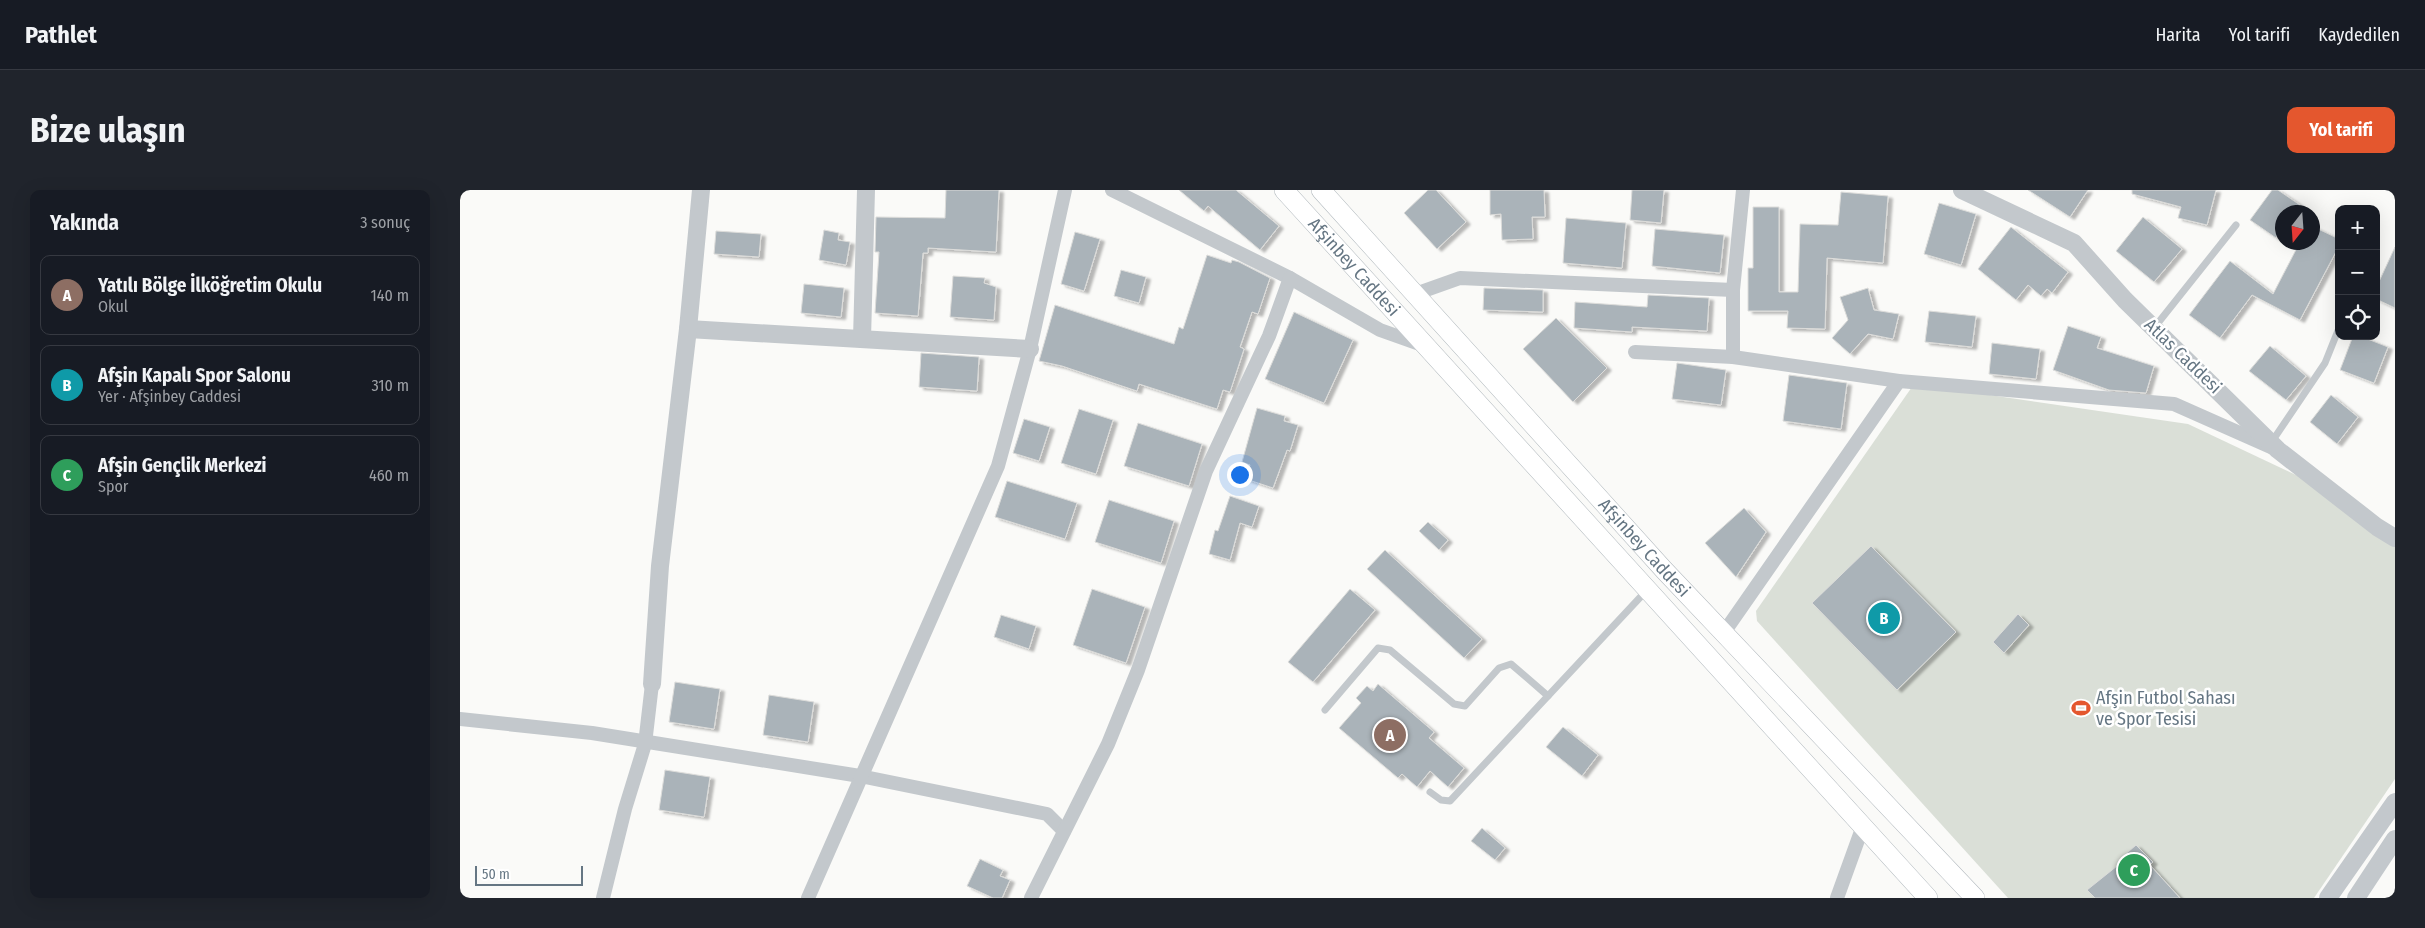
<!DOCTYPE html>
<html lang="tr">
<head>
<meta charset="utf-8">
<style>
	:root { --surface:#171b24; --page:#20242c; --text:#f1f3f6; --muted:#9ea1a6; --line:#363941; --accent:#e4572e }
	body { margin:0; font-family:"Fira Sans Condensed",sans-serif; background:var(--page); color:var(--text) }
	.controls { position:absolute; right:15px; top:15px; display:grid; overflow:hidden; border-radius:10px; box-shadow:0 5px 20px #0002 }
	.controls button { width:45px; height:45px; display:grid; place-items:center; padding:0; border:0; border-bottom:1px solid var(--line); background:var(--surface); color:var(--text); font:25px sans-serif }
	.compass { position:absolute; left:1815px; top:15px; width:45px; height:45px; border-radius:50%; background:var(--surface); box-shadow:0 5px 20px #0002; rotate:197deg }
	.scale { position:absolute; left:15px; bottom:12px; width:108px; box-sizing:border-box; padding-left:5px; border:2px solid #657683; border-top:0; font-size:14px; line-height:18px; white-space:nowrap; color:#657683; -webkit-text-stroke:4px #fff; paint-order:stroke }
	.you { position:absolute; left:779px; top:284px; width:18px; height:18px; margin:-12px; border:4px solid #fff; border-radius:50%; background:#1a73e8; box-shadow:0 0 0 8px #1a73e833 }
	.badge { display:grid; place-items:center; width:32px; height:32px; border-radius:50%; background:var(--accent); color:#fff; font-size:16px; font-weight:700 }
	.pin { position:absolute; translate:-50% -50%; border:2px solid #fff; box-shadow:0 1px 5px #0006 }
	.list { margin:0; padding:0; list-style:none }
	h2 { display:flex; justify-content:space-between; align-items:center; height:65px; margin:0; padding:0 20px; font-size:21px }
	h2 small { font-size:16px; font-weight:400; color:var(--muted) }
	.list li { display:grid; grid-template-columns:32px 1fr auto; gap:15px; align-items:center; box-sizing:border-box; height:80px; margin:0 10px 10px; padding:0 10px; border:1px solid var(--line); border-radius:10px }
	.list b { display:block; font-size:19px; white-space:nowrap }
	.list p { margin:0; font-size:16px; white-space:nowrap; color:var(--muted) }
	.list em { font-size:16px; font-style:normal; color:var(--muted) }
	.icon { flex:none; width:28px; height:28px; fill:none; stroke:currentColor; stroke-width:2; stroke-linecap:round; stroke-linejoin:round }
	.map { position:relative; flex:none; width:1935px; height:708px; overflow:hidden; border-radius:10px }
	header { display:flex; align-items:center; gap:30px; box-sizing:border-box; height:70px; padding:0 25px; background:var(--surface); border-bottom:1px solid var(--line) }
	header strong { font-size:24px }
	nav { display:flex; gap:28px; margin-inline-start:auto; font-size:18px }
	.intro { display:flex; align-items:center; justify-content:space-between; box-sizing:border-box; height:120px; padding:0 30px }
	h1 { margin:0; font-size:35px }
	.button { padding:12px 22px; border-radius:10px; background:var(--accent); color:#fff; font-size:18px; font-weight:700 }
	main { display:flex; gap:30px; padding:0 30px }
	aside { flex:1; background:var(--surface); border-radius:10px; box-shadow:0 5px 20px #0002 }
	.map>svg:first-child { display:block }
</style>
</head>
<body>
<header>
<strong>Pathlet</strong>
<nav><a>Harita</a><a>Yol tarifi</a><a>Kaydedilen</a></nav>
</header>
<div class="intro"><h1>Bize ulaşın</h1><a class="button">Yol tarifi</a></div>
<main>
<aside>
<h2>Yakında<small>3 sonuç</small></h2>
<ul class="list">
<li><span class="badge" style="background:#8d6e63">A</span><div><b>Yatılı Bölge İlköğretim Okulu</b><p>Okul</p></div><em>140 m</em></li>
<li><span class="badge" style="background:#0f9aa8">B</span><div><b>Afşin Kapalı Spor Salonu</b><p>Yer · Afşinbey Caddesi</p></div><em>310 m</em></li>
<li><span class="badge" style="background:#2e9e5b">C</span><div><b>Afşin Gençlik Merkezi</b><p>Spor</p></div><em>460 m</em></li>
</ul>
</aside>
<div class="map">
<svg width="1935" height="708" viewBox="0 0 1935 708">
	<defs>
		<filter id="shadow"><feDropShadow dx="4.5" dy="2.5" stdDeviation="1" flood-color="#0004"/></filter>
	</defs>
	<rect width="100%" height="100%" fill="#fafaf8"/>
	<polygon fill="#dadfd7" points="1454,194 1728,234 1838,286 1935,356 1935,589 1854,708 1548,708 1297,431 1296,421"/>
	<g fill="#aab3b9" stroke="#dcdcda" filter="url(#shadow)">
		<polygon points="486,0 539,0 536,62 468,58 468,63 463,63 458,126 415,123 419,62 415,62 416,27 485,28"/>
		<polygon points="719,0 776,0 819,36 800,60 748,16 744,21"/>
		<polygon points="968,0 976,0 1006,32 977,59 944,23"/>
		<polygon points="1030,0 1084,0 1085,27 1072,27 1073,49 1042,50 1041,24 1030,25"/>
		<polygon points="1172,0 1204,0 1201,33 1170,30"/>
		<polygon points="1568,0 1628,0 1610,27"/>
		<polygon points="1672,0 1756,0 1747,35 1718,28 1721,17 1672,4"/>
		<polygon points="1812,0 1818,0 1840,15 1835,22 1822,22 1822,40 1816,48 1790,30"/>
		<polygon points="1381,2 1428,6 1423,73 1367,68 1365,139 1327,138 1328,121 1288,121 1288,78 1293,78 1293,17 1319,17 1319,102 1338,102 1340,34 1378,35"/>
		<polygon points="1479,13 1516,24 1501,75 1464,64"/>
		<polygon points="1683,27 1722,59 1694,92 1656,61"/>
		<polygon points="1106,28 1166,33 1162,78 1103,73"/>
		<polygon points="1852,36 1879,49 1879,56 1840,130 1792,105 1760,148 1729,125 1770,71 1813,104 1840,52 1852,52"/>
		<polygon points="1551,37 1608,82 1592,103 1587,99 1581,106 1568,95 1556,110 1518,79"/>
		<polygon points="1195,39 1264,45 1260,83 1192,76"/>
		<polygon points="364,40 379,43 378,50 390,52 386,75 359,70"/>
		<polygon points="256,41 301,44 299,67 254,64"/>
		<polygon points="615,42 640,49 624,101 601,94"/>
		<polygon points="1935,57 1935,118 1916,109 1916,98"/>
		<polygon points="747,65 771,73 772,70 779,72 810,88 798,124 792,122 780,157 784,159 770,202 763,200 757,219 679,194 677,201 602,176 579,171 595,115 714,154 719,137 723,139"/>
		<polygon points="661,80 686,87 679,113 654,106"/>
		<polygon points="493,86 525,88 524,93 536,97 534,130 490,127"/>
		<polygon points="344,94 384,98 381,127 341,123"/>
		<polygon points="1024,98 1083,100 1083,122 1023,120"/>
		<polygon points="1408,98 1414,120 1439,124 1433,149 1408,144 1390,164 1372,148 1388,130 1380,107"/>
		<polygon points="1188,105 1249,108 1247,141 1172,137 1172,142 1114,138 1115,112 1187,117"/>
		<polygon points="1469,121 1516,126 1512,157 1465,152"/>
		<polygon points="834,122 893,150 864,213 805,189"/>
		<polygon points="1096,128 1147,178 1113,212 1063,159"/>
		<polygon points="1608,136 1641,147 1637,158 1694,176 1686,203 1649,200 1593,180"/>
		<polygon points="1893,146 1900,146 1928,157 1914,193 1880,180"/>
		<polygon points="1532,153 1580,159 1576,189 1529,184"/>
		<polygon points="1810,156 1846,186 1826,210 1789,181"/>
		<polygon points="461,163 519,167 517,201 459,197"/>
		<polygon points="1217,173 1266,180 1261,215 1212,209"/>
		<polygon points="1329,185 1387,193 1381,239 1323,231"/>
		<polygon points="1871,205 1898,227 1877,254 1850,232"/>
		<polygon points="797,218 825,226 824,231 838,235 830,261 827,260 813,298 786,289 790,275 782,272"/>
		<polygon points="619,219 653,230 636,284 601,273"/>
		<polygon points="564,229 590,237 579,271 553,263"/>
		<polygon points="678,233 742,254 729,296 664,276"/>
		<polygon points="547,291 617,313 605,349 535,327"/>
		<polygon points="770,306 799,316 792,337 780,333 770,370 749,364 755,340 758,341"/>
		<polygon points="649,310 714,331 701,373 635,352"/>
		<polygon points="1284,318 1306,342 1276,387 1245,353"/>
		<polygon points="968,332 988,350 979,360 959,341"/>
		<polygon points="1411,356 1496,442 1437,500 1352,413"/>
		<polygon points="925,360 1022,449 1004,468 907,379"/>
		<polygon points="632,399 685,417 666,473 613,455"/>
		<polygon points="890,399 915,420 853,492 828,472"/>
		<polygon points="1558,424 1569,435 1544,463 1533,452"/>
		<polygon points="541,425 576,436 569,459 534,447"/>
		<polygon points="215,492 260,499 254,539 209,532"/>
		<polygon points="918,494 974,542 969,548 1004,578 988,597 970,581 957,597 942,584 938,588 879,538 901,513 896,508 907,496 913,501"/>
		<polygon points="309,505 354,512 348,552 303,545"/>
		<polygon points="1103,537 1138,565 1122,586 1086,557"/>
		<polygon points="205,580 250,587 244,627 199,620"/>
		<polygon points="1022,638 1045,658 1035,670 1011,651"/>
		<polygon points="1676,655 1693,672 1690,675 1720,708 1635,708 1627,700 1662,672 1660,669"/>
		<polygon points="520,669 543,680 540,686 550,690 542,708 533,708 507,696"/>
	</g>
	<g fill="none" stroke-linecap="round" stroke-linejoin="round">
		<g stroke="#b3babf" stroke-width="20">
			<g id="secondary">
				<path id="s1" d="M 824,0 L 1468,708"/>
				<path id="s2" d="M 861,0 L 1204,380 L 1515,708"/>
			</g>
		</g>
		<g stroke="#c3c8cc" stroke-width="7">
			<polyline points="1694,138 1776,35"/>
			<polyline points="1811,253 1865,173 1879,138"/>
			<polyline points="865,520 918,458 930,460 994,514 1005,516 1039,478 1051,474 1088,506"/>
			<polyline points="970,602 981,610 990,611 1187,400"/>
		</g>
		<g stroke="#c3c8cc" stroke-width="14">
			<polyline points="652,0 830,88"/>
			<polyline points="955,104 1000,88 1273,100"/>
			<polyline points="1175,162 1273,167 1439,191 1714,214 1811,257"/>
			<polyline points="1273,167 1273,100 1283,0"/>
			<polyline points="1265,441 1439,191"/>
			<polyline points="0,529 132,543 400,586 587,624 604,641"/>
			<polyline points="143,708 165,619 185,554 192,494"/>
			<polyline points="348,708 538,276 570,159 605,0"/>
			<polyline points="571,708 648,554 678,480 746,281 809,146 830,88 920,140 965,156"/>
			<polyline points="1377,708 1403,636"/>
		</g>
		<g stroke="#c3c8cc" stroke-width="18">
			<polyline points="1502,0 1614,53 1665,110 1818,260 1917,337 1935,348"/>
			<polyline points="228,139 570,159"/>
			<polyline points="402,149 406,0"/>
			<polyline points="192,494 200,376 228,139 241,0"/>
			<polyline points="1868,708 1935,612"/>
			<polyline points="1896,708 1935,649"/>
		</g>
		<use href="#secondary" stroke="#fff" stroke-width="19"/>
	</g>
	<defs>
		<g id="stadium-bare" transform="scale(1.5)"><path d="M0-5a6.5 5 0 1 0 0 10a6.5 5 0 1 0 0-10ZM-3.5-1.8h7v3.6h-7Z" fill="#e4572e" stroke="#fff" stroke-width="2.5" paint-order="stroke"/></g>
	</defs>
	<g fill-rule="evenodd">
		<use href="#stadium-bare" x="1621" y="518"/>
	</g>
	<g text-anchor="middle" stroke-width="5" stroke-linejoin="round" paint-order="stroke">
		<g font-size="18" fill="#657683" stroke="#fff">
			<text dy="6" stroke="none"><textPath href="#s1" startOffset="104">Afşinbey Caddesi</textPath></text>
			<text transform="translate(1723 166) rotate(44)" y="6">Atlas Caddesi</text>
			<text dy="6" stroke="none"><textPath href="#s2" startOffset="482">Afşinbey Caddesi</textPath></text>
		</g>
		<g font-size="18" fill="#657683" stroke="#fff" text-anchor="start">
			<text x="1636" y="514">Afşin Futbol Sahası<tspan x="1636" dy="21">ve Spor Tesisi</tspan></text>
		</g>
	</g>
</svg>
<div class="controls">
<button>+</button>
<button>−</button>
<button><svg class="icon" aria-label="locate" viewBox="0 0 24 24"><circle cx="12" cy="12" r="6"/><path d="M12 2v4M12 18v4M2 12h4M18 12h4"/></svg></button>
</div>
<svg class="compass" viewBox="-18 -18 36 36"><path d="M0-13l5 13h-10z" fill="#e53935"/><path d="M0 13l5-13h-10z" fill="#9ea1a6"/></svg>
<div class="scale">50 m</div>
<div class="you"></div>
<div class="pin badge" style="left:930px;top:545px;background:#8d6e63">A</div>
<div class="pin badge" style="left:1424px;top:428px;background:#0f9aa8">B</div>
<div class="pin badge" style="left:1674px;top:680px;background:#2e9e5b">C</div>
</div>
</main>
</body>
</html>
